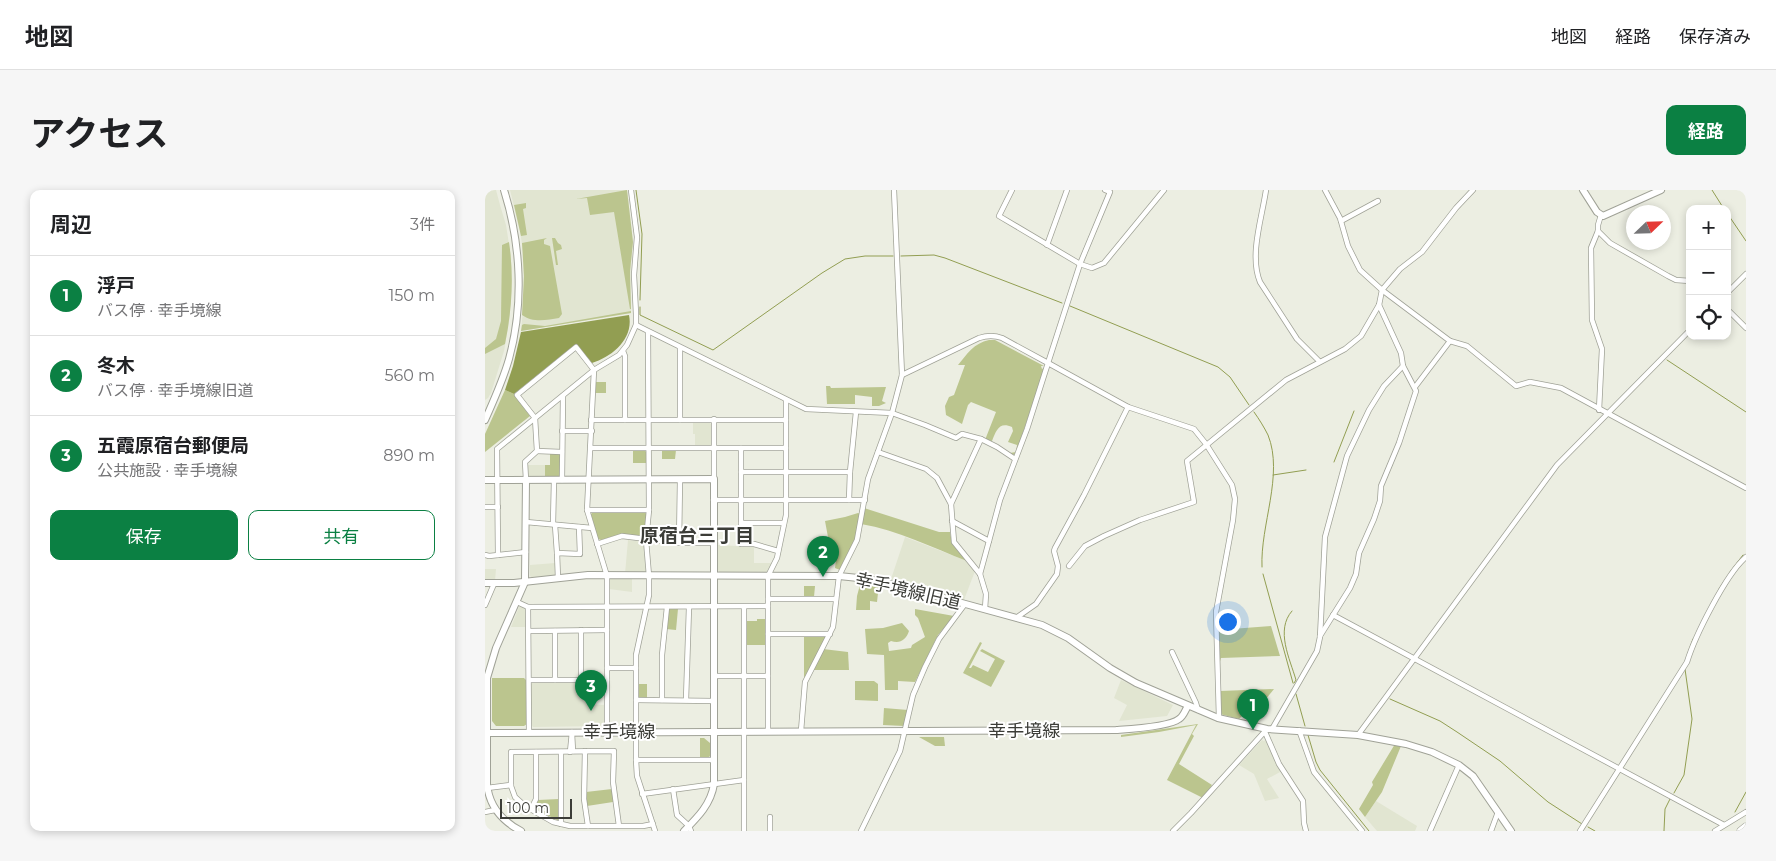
<!DOCTYPE html>
<html lang="ja">
<head>
<meta charset="utf-8">
<style>
	:root { --surface:#fff; --page:#f6f6f6; --text:#202124; --muted:#757577; --line:#e0e0e0; --accent:#0b8043 }
	body { margin:0; font-family:Montserrat,"Noto Sans JP",sans-serif; background:var(--page); color:var(--text) }
	.controls { position:absolute; right:15px; top:15px; display:grid; overflow:hidden; border-radius:10px; box-shadow:0 2px 8px #0003 }
	.controls button { width:45px; height:45px; display:grid; place-items:center; padding:0; border:0; border-bottom:1px solid var(--line); background:var(--surface); color:var(--text); font:25px sans-serif }
	.compass { position:absolute; left:1141px; top:15px; width:45px; height:45px; border-radius:50%; background:var(--surface); box-shadow:0 2px 8px #0003; rotate:67deg }
	.scale { position:absolute; left:15px; bottom:12px; width:72px; box-sizing:border-box; padding-left:5px; border:2px solid #3c3d38; border-top:0; font-size:14px; line-height:18px; white-space:nowrap; color:#3c3d38; -webkit-text-stroke:4px #fff; paint-order:stroke }
	.you { position:absolute; left:742px; top:431px; width:18px; height:18px; margin:-12px; border:4px solid #fff; border-radius:50%; background:#1a73e8; box-shadow:0 0 0 8px #1a73e833 }
	.badge { display:grid; place-items:center; width:32px; height:32px; border-radius:50%; background:var(--accent); color:#fff; font-size:16px; font-weight:700 }
	.pin { position:absolute; translate:-50% -41px; filter:drop-shadow(0 1px 2px #0008) }
	.pin::after { content:''; position:absolute; top:26px; width:18px; height:15px; background:inherit; clip-path:polygon(0 0,100% 0,50% 100%) }
	.list { margin:0; padding:0; list-style:none }
	h2 { display:flex; justify-content:space-between; align-items:center; height:65px; margin:0; padding:0 20px; font-size:21px }
	h2 small { font-size:16px; font-weight:400; color:var(--muted) }
	.list li { display:grid; grid-template-columns:32px 1fr auto; gap:15px; align-items:center; box-sizing:border-box; height:80px; padding:0 20px; border-top:1px solid var(--line) }
	.list b { display:block; font-size:19px; white-space:nowrap }
	.list p { margin:0; font-size:16px; white-space:nowrap; color:var(--muted) }
	.list em { font-size:16px; font-style:normal; color:var(--muted) }
	.actions { display:flex; gap:10px; padding:15px 20px }
	.actions a { flex:1; padding:11px 0; border:1px solid var(--accent); border-radius:10px; text-align:center; font-size:18px; color:var(--accent) }
	.actions .main { background:var(--accent); color:#fff }
	.icon { flex:none; width:28px; height:28px; fill:none; stroke:currentColor; stroke-width:2; stroke-linecap:round; stroke-linejoin:round }
	.map { position:relative; flex:none; width:1261px; height:641px; overflow:hidden; border-radius:10px }
	header { display:flex; align-items:center; gap:30px; box-sizing:border-box; height:70px; padding:0 25px; background:var(--surface); border-bottom:1px solid var(--line) }
	header strong { font-size:24px }
	nav { display:flex; gap:28px; margin-inline-start:auto; font-size:18px }
	.intro { display:flex; align-items:center; justify-content:space-between; box-sizing:border-box; height:120px; padding:0 30px }
	h1 { margin:0; font-size:35px }
	.button { padding:12px 22px; border-radius:10px; background:var(--accent); color:#fff; font-size:18px; font-weight:700 }
	main { display:flex; gap:30px; padding:0 30px }
	aside { flex:1; background:var(--surface); border-radius:10px; box-shadow:0 2px 8px #0003 }
	.map>svg:first-child { display:block }
</style>
</head>
<body>
<header>
<strong>地図</strong>
<nav><a>地図</a><a>経路</a><a>保存済み</a></nav>
</header>
<div class="intro"><h1>アクセス</h1><a class="button">経路</a></div>
<main>
<aside>
<h2>周辺<small>3件</small></h2>
<ul class="list">
<li><span class="badge">1</span><div><b>浮戸</b><p>バス停 · 幸手境線</p></div><em>150 m</em></li>
<li><span class="badge">2</span><div><b>冬木</b><p>バス停 · 幸手境線旧道</p></div><em>560 m</em></li>
<li><span class="badge">3</span><div><b>五霞原宿台郵便局</b><p>公共施設 · 幸手境線</p></div><em>890 m</em></li>
</ul>
<div class="actions"><a class="main">保存</a><a>共有</a></div>
</aside>
<div class="map">
<svg width="1261" height="641" viewBox="0 0 1261 641">
	<rect width="100%" height="100%" fill="#eceee2"/>
	<g fill="#e1e5d1">
		<polygon points="0,0 11,0 15,15 21,35 26,67 27,92 24,132 19,161 6,203 3,208 0,210"/>
		<polygon points="25,0 142,0 148,52 145,91 146,123 36,141 39,109 38,61 35,41"/>
		<polygon points="208,231 224,232 226,234 226,255 225,257 210,257 210,244 208,244"/>
		<polygon points="42,275 60,275 60,286 44,286 42,283"/>
		<polygon points="420,347 482,371 490,381 479,410 405,392"/>
		<polygon points="143,350 158,352 159,353 161,381 159,383 140,384"/>
		<polygon points="233,355 269,357 269,373 287,373 281,383 235,384 233,380"/>
		<polygon points="70,373 71,384 69,386 49,389 45,386 45,375"/>
		<polygon points="0,379 11,379 10,391 0,390"/>
		<polygon points="125,388 147,388 147,402 124,399"/>
		<polygon points="38,416 41,419 42,437 26,437 34,417"/>
		<polygon points="636,490 688,515 682,526 634,531 642,515 629,508"/>
		<polygon points="48,492 101,492 101,514 120,515 119,533 115,536 48,537 46,534 46,494"/>
		<polygon points="782,549 797,581 782,589 794,608 780,611 769,584 754,575 777,550 779,551"/>
		<polygon points="891,611 932,636 930,641 892,641 880,627"/>
	</g>
	<g fill="#bbc58e">
		<polygon points="142,0 148,52 145,81 146,119 145,119 129,22 105,25 102,8 91,9"/>
		<polygon points="41,13 41,18 38,19 42,45 36,46 29,15"/>
		<path d="M 62,48 L 59,50 L 59,54 L 65,56 L 77,124 L 74,128 C 62,130 48,133 37,125 L 39,86 L 37,53 Z"/>
		<polygon points="67,48 70,48 73,53 76,55 77,59 71,61 73,75 71,75"/>
		<path d="M 24,52 C 29,86 27,120 20,154 L 0,164 L 0,158 L 11,149 L 16,131 L 17,55 Z"/>
		<polygon points="146,121 146,123 36,141 37,135 39,134 60,136"/>
		<path d="M 504,150 L 510,150 L 559,176 L 556,176 L 557,179 L 560,177 L 531,263 L 528,265 L 525,263 L 531,262 L 532,255 L 523,252 L 528,241 L 527,237 C 514,231 511,241 507,251 L 500,250 L 511,222 L 486,212 L 483,215 L 477,234 L 461,225 L 460,216 L 464,207 L 469,205 L 480,175 L 473,175 C 482,164 489,153 504,150 Z"/>
		<polygon points="111,192 121,192 121,203 110,203"/>
		<polygon points="341,196 345,196 346,198 401,197 397,211 401,213 394,216 387,216 387,207 370,205 370,214 342,214"/>
		<polygon points="20,200 29,204 45,226 0,262 0,244"/>
		<polygon points="148,260 160,260 161,262 161,273 148,273"/>
		<polygon points="177,260 191,260 190,269 177,269"/>
		<polygon points="65,263 76,264 76,284 74,286 60,286 60,275 65,275"/>
		<path d="M 379,318 L 454,342 L 465,342 C 466,354 475,363 482,371 C 448,358 413,340 376,334 Z"/>
		<polygon points="109,321 159,321 162,325 160,345 158,347 136,344 116,350 113,349 106,324"/>
		<polygon points="373,323 375,324 370,349 355,380 350,378 352,362 350,355 342,352 343,347 340,331 360,327"/>
		<polygon points="376,391 394,394 392,412 385,411 385,420 371,420 372,406"/>
		<polygon points="319,396 330,396 329,407 319,407"/>
		<polygon points="185,419 193,419 191,440 181,439 183,420"/>
		<path d="M 430,419 L 469,426 L 453,445 L 430,492 L 413,491 L 413,500 L 400,500 L 399,465 L 382,464 L 380,439 L 398,438 L 417,433 L 424,441 C 421,450 415,454 406,451 L 403,453 L 404,461 L 426,458 L 427,455 L 440,447 L 433,428 L 430,425 Z"/>
		<polygon points="272,429 281,429 282,455 260,455 260,431 272,431"/>
		<polygon points="786,436 795,466 736,468 734,475 733,440"/>
		<polygon points="340,446 341,447 319,488 319,447"/>
		<polygon points="495,452 497,453 484,478 486,478 488,475 503,482 510,469 495,461 497,459 520,471 506,497 478,483"/>
		<polygon points="338,459 363,462 364,480 328,480"/>
		<polygon points="7,488 39,488 41,490 42,534 39,536 11,536 7,531"/>
		<polygon points="370,491 389,491 393,494 393,511 370,510"/>
		<polygon points="154,494 162,494 162,508 155,508 153,506"/>
		<polygon points="789,499 767,526 763,527 759,524 754,529 735,524 735,501"/>
		<polygon points="399,518 423,520 419,536 398,535"/>
		<polygon points="713,534 707,544 709,546 694,574 727,595 718,608 682,590 711,535 674,542 636,547 636,545"/>
		<polygon points="434,547 459,547 460,556 450,556"/>
		<polygon points="215,548 219,548 225,553 225,566 223,568 215,568"/>
		<polygon points="910,554 916,556 897,602 880,627 874,619 888,595 887,592"/>
		<polygon points="127,599 128,612 102,616 101,602"/>
		<polygon points="74,609 74,630 72,630 50,619 49,617 53,610"/>
	</g>
	<path fill="#929e52" d="M 144,125 C 149,149 127,167 107,173 L 91,154 L 29,204 L 20,200 L 28,176 L 36,142 Z"/>
	<g fill="none" stroke-linecap="round" stroke-linejoin="round">
		<g stroke="#929e52" stroke-width="1">
			<polyline points="151,0 157,44 155,110"/>
			<polyline points="1227,0 1239,19"/>
			<polyline points="1242,23 1261,51"/>
			<polyline points="416,66 449,65 460,68 577,113"/>
			<polyline points="585,116 733,177 745,187 764,215"/>
			<polyline points="155,117 155,125 228,160 337,83 360,69 380,66 408,66"/>
			<polyline points="1182,170 1261,222"/>
			<path d="M 769,222 C 774,229 779,237 783,245 C 799,285 775,335 777,377"/>
			<polyline points="849,272 869,221"/>
			<polyline points="788,285 821,280"/>
			<polyline points="1245,382 1258,365"/>
			<polyline points="778,384 808,493"/>
			<polyline points="1234,399 1240,390"/>
			<path d="M 807,421 C 790,440 805,469 811,490 L 809,493"/>
			<polyline points="1201,469 1208,449"/>
			<polyline points="811,504 820,536"/>
			<polyline points="905,509 955,531 972,542 1015,571 1063,612 1097,634"/>
			<polyline points="823,545 831,572 835,580 884,641"/>
			<polyline points="1189,603 1199,585 1207,529 1200,479"/>
			<polyline points="1250,622 1261,602"/>
			<polyline points="1103,637 1110,641"/>
			<polyline points="1179,641 1180,619 1185,609"/>
		</g>
		<g stroke="#a0a297" stroke-width="6">
			<g id="street">
				<polyline points="409,0 417,185 407,223 440,235 471,248 477,244 496,249"/>
				<polyline points="527,0 514,26 595,74 607,78 619,73 679,0"/>
				<polyline points="620,0 625,2 595,74 563,173 643,217 709,239 721,254 747,295 750,309 748,330 731,422 734,528"/>
				<path d="M 781,0 C 777,28 764,65 775,92 L 812,149 L 834,171"/>
				<polyline points="840,0 855,28 863,56 875,80 897,100 965,151 982,156 1031,196 1045,192 1076,198 1261,298"/>
				<polyline points="856,31 893,11"/>
				<polyline points="1113,41 1125,53 1183,86 1191,90 1205,91"/>
				<polyline points="562,55 582,0"/>
				<polyline points="1242,103 1261,84"/>
				<polyline points="1242,119 1261,138"/>
				<polyline points="151,135 321,219 407,223 383,289 372,350 354,386 348,437 320,492 316,541"/>
				<polyline points="163,142 164,320 161,350 164,386 164,405 151,465 151,570 152,586 170,641"/>
				<polyline points="138,161 140,166 140,230"/>
				<path d="M 417,185 L 494,148 C 503,145 509,145 517,148 L 563,173 L 542,239 L 515,310 L 504,351 L 495,384 L 501,404 L 500,419"/>
				<polyline points="930,197 965,151"/>
				<polyline points="1114,220 1117,159 1107,130 1106,58 1113,41 1113,35 1116,25"/>
				<polyline points="106,230 301,230"/>
				<polyline points="195,230 195,158"/>
				<polyline points="77,241 107,241"/>
				<polyline points="106,258 256,258 256,354 269,354 293,361"/>
				<polyline points="256,258 301,258"/>
				<polyline points="52,261 77,262"/>
				<polyline points="393,262 441,279 452,288 466,314 469,352 495,384"/>
				<polyline points="256,282 365,282"/>
				<polyline points="229,289 229,229"/>
				<polyline points="41,290 40,272 52,261 50,228 32,205 91,157 109,180 102,320 122,386 122,542"/>
				<polyline points="77,290 78,206"/>
				<polyline points="228,310 380,310"/>
				<polyline points="364,310 365,282 371,222"/>
				<polyline points="466,314 496,249 512,257 530,269"/>
				<polyline points="0,317 13,317"/>
				<polyline points="102,320 164,320"/>
				<polyline points="467,331 504,351"/>
				<polyline points="41,332 107,338"/>
				<polyline points="256,333 299,333"/>
				<polyline points="68,334 69,290"/>
				<polyline points="70,335 72,363"/>
				<polyline points="194,353 195,290"/>
				<polyline points="112,354 137,346 194,353 228,353"/>
				<polyline points="0,365 4,366 41,362"/>
				<polyline points="13,365 12,259 109,180 134,165 142,155 151,135 151,124 149,85 152,47 146,0"/>
				<polyline points="584,376 600,356 619,346 655,330 709,312 702,271 801,190 860,159 876,146 894,115 897,100 915,79 937,62 971,18 988,0"/>
				<polyline points="73,388 72,363 95,364 94,337"/>
				<polyline points="283,409 351,409"/>
				<polyline points="32,412 43,417 283,416"/>
				<polyline points="0,415 9,394"/>
				<polyline points="43,417 44,542"/>
				<polyline points="259,417 259,641"/>
				<polyline points="848,425 1239,635"/>
				<polyline points="531,428 551,414 572,384 573,376 569,361 570,358 599,305 643,217"/>
				<polyline points="44,441 122,440"/>
				<polyline points="70,441 70,490"/>
				<polyline points="283,444 345,444"/>
				<polyline points="835,446 865,398 871,384 874,363 889,329 895,311 896,296 914,253 931,201 918,176"/>
				<polyline points="687,462 711,513 713,520"/>
				<polyline points="122,478 151,478"/>
				<polyline points="230,486 283,486"/>
				<polyline points="45,490 122,490"/>
				<polyline points="96,490 96,440"/>
				<polyline points="151,510 229,511"/>
				<polyline points="177,510 177,465 182,417"/>
				<polyline points="201,510 204,417"/>
				<polyline points="787,539 832,461 835,447 840,347 862,266 884,220 899,196 918,176 916,163 894,115"/>
				<polyline points="814,540 829,582 877,641"/>
				<polyline points="283,541 283,386 292,368 301,325 301,210"/>
				<polyline points="780,542 794,574 818,611 819,633 821,641"/>
				<polyline points="87,543 88,561"/>
				<polyline points="873,545 1072,275 1205,140"/>
				<polyline points="100,561 99,609 103,636"/>
				<polyline points="85,562 87,542"/>
				<polyline points="151,570 229,570"/>
				<polyline points="2,598 26,595"/>
				<polyline points="188,599 192,625 204,636 206,641"/>
				<polyline points="157,604 259,590"/>
				<polyline points="46,619 51,609 51,562"/>
				<polyline points="0,622 10,620"/>
				<polyline points="76,634 76,562"/>
				<polyline points="134,636 128,592 129,561 26,562 26,596 30,607 40,616 68,632 85,636 158,636 168,634"/>
				<polyline points="285,641 285,627"/>
				<polyline points="376,641 415,561 428,505 440,477 454,449 480,414"/>
				<polyline points="688,641 706,623 782,539"/>
				<polyline points="945,641 974,575"/>
				<polyline points="1006,641 1013,622"/>
				<path d="M 1095,641 L 1202,472 C 1210,446 1241,384 1261,367"/>
				<polyline points="1230,641 1261,622"/>
			</g>
		</g>
		<g stroke="#a0a297" stroke-width="8">
			<g id="secondary">
				<polyline points="1098,0 1112,22 1118,26 1176,0"/>
				<path d="M 0,230 C 9,210 18,190 24,169 C 39,114 36,54 19,0"/>
				<path d="M 0,290 L 229,289 L 229,594 C 226,614 213,627 199,641"/>
				<polyline points="0,393 29,393 103,385 354,386 383,389 411,395 557,435 583,448 625,478 651,493 733,528 782,539 873,545 921,554 947,562 974,575 988,586 1026,641"/>
				<path d="M 0,543 L 631,540 C 645,539 684,537 694,529 C 699,526 700,520 703,516"/>
				<path d="M 36,641 C 17,631 4,616 2,594 L 2,488 L 11,458 L 40,392 L 41,290"/>
			</g>
		</g>
		<g stroke="#a0a297" stroke-width="9">
			<polyline id="highway" points="1256,641 1261,637"/>
		</g>
		<use href="#street" stroke="#fff" stroke-width="4.5"/>
		<use href="#secondary" stroke="#fff" stroke-width="6"/>
		<use href="#highway" stroke="#fff" stroke-width="8"/>
	</g>
	<g text-anchor="middle" stroke-width="4" stroke-linejoin="round" paint-order="stroke">
		<g font-size="18" fill="#3c3d38" stroke="#fff">
			<text transform="translate(423 401) rotate(13)" y="6">幸手境線旧道</text>
			<text x="539" y="547">幸手境線</text>
			<text x="134" y="548">幸手境線</text>
		</g>
		<g font-size="19" font-weight="bold" fill="#3c3d38" stroke="#fff">
			<text x="212" y="352">原宿台三丁目</text>
		</g>
	</g>
</svg>
<div class="controls">
<button>+</button>
<button>−</button>
<button><svg class="icon" aria-label="locate" viewBox="0 0 24 24"><circle cx="12" cy="12" r="6"/><path d="M12 2v4M12 18v4M2 12h4M18 12h4"/></svg></button>
</div>
<svg class="compass" viewBox="-18 -18 36 36"><path d="M0-13l5 13h-10z" fill="#e53935"/><path d="M0 13l5-13h-10z" fill="#757577"/></svg>
<div class="scale">100 m</div>
<div class="you"></div>
<div class="pin badge" style="left:768px;top:540px">1</div>
<div class="pin badge" style="left:338px;top:387px">2</div>
<div class="pin badge" style="left:106px;top:521px">3</div>
</div>
</main>
</body>
</html>
